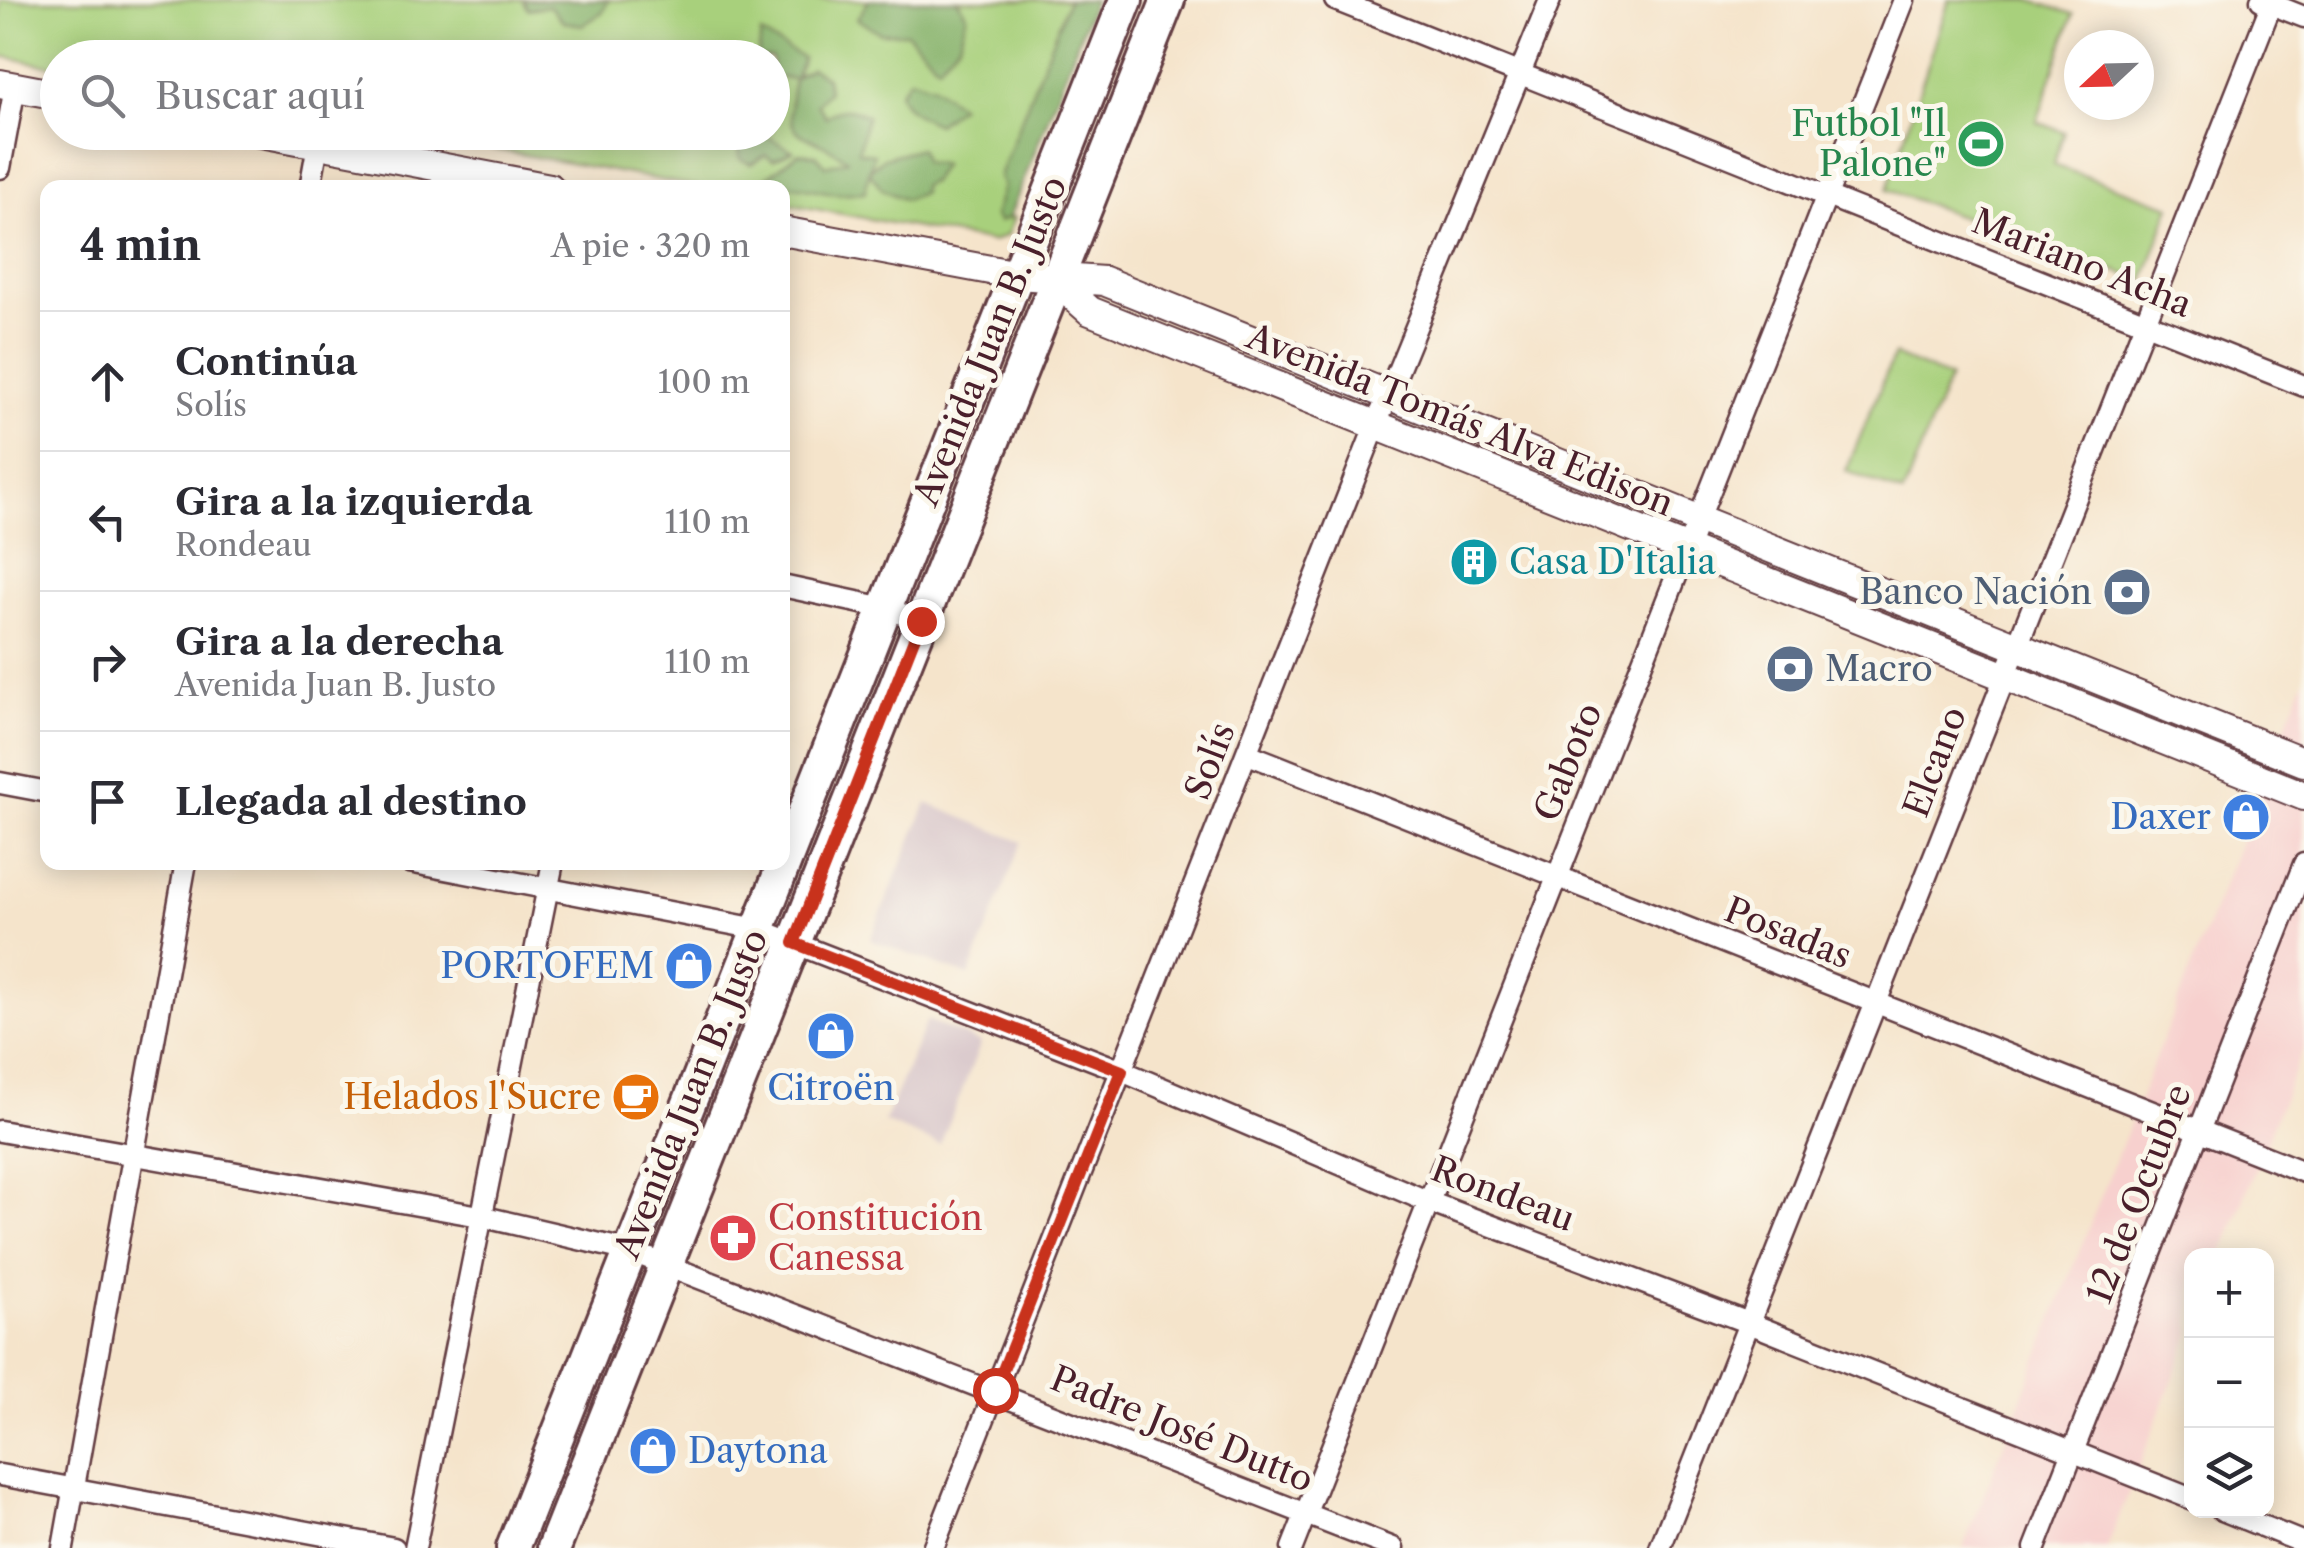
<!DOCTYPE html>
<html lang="es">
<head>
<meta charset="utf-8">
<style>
	:root { --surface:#fff; --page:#f2f2f3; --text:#2b2b33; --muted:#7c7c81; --line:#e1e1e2 }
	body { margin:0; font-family:"Libre Caslon Text",serif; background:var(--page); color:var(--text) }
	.controls { position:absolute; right:30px; bottom:30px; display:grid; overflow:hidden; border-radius:20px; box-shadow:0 5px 25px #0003 }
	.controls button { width:90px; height:90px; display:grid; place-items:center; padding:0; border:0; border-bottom:2px solid var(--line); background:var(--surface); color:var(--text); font:50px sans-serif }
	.compass { position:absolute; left:2064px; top:30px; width:90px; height:90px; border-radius:50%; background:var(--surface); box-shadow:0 5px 25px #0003; rotate:248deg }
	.stop { position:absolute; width:30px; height:30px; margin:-22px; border:8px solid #c8321e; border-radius:50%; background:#fff }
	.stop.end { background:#c8321e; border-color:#fff; box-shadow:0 2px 10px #0008 }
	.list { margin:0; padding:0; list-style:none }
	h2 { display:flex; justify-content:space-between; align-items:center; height:130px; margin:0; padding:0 40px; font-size:42px }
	h2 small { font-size:32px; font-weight:400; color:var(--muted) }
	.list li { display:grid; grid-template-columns:65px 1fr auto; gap:30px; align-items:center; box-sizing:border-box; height:140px; padding:0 40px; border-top:2px solid var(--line) }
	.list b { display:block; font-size:38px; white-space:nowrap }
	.list p { margin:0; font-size:32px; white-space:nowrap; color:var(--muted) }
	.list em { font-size:32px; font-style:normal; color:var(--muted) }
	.icon { flex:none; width:55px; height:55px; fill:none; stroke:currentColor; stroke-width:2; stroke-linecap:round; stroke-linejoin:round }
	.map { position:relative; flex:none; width:2304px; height:1548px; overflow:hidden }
	.search { position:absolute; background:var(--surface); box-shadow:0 5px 25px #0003; left:40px; top:40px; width:750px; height:110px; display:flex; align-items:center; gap:25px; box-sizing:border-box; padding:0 35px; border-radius:55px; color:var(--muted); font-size:38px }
	.panel { position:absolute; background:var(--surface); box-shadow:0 5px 25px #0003; left:40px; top:180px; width:750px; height:690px; border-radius:20px }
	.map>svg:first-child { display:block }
</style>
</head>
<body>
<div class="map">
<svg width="2304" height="1548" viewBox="0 0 2304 1548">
	<rect width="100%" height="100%" fill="#fbf7ec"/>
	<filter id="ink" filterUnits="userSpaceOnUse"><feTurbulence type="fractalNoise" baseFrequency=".01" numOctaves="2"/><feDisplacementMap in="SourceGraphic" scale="20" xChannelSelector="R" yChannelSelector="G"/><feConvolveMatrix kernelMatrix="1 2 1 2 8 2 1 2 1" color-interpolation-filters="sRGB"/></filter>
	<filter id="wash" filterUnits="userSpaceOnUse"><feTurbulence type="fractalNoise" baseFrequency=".0048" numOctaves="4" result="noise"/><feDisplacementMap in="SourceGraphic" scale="40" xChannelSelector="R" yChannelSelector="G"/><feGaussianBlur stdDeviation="2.25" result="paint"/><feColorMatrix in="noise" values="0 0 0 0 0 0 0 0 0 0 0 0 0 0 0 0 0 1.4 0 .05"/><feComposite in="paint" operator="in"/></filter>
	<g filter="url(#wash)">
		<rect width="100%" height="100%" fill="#f5e4cb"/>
		<polygon fill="#f7d0ce" points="2304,679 2304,1046 2222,1255 2192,1256 2191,1333 2107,1548 1963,1548"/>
		<g fill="#d2bec4">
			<polygon points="927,803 1022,842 969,976 870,940"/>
			<polygon points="927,1020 981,1043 940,1145 884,1122"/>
		</g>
		<g fill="#a8d07b" stroke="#797853" stroke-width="2.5">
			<polygon points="0,0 1090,0 1006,215 1014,218 1007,235 992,242 783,203 782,188 699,187 406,133 772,132 772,58 58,58 57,67 0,56"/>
			<polygon points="1949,0 2030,0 2073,14 2037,122 2064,132 2053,165 2171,206 2144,281 1887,190"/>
			<polygon points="1894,355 1949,378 1903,494 1846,471"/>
		</g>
		<g fill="#86b26b" stroke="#68684b" stroke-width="2.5">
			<polygon points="523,0 609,0 602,13 583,25 563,22 550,6 528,9"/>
			<polygon points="869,0 957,0 967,15 959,43 938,66 907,33 881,33 857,19"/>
			<polygon points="1068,0 1094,0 1009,218 999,222 994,216 1003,186 999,176"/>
			<path d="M 761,34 L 803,58 L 796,77 L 811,68 L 826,77 L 828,91 L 817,104 L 826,117 C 841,106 851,107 867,116 L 858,152 L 874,154 L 870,170 L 884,158 L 920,148 L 924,162 L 943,164 L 931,182 L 922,186 L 922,193 L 905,200 L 883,190 L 869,172 L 865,192 L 837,194 L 763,180 L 799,153 L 816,155 L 826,166 L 847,160 C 809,127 779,151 794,79 L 773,77 L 772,58 L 758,57 Z"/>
			<path d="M 910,78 L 934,86 L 960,106 L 937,124 C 921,117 905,111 899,93 Z"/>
			<polygon points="761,133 793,151 773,160 765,155 751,164 740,159 739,140"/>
		</g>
	</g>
	<g filter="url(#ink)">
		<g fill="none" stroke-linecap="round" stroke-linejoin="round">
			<g stroke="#643d43" stroke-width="25">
				<g id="street">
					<polyline points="1335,0 2304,386"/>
					<polyline points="2261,0 2304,17"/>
					<polyline points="0,168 15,87"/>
					<polyline points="310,188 318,144"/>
					<polyline points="782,586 885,608 921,621"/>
					<polyline points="1248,754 2304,1172"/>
					<polyline points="0,783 48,792"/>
					<polyline points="409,862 758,929 1122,1071 1429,1202 1749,1323 2192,1499"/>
					<polyline points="0,1131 480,1216 630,1251 1393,1548"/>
					<polyline points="0,1475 394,1548"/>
					<polyline points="2222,1510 2304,1543"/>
					<polyline points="63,1548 186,862"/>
					<polyline points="415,1548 553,862"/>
					<polyline points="933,1548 1375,427 1550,0"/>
					<polyline points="1292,1548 1904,0"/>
					<polyline points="1660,1548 2273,0"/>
					<polyline points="2035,1548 2304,864"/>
				</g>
			</g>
			<g stroke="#643d43" stroke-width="32">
				<g id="secondary">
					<polyline points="0,84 58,95"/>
					<polyline points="256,132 550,188"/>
					<polyline points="782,231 1017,275 1104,281 2304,762"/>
					<polyline points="1056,281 1090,311 2304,796"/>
				</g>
			</g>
			<g stroke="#643d43" stroke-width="38">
				<g id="primary">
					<polyline points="513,1548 1126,0"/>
					<polyline points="554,1548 1168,0"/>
				</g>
			</g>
			<use href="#street" stroke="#fff" stroke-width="20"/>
			<use href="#secondary" stroke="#fff" stroke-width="28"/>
			<use href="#primary" stroke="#fff" stroke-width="32"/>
		</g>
	</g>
	<g fill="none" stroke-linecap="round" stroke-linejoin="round" filter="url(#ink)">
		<polyline stroke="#c8321e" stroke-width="12" points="921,621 794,943 1122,1071 995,1390"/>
	</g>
	<defs>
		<g id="stadium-disc" transform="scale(2.5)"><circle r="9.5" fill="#2e9e5b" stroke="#fbf7ec"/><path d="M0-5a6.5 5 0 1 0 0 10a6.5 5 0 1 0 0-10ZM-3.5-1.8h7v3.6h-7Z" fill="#fff"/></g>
		<g id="building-disc" transform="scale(2.5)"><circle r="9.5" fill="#0f9aa8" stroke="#fbf7ec"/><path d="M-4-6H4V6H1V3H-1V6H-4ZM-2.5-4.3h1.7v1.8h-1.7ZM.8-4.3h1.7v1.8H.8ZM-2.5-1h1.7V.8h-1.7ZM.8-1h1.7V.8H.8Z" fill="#fff"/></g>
		<g id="bank-disc" transform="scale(2.5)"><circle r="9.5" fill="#5c6f8a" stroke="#fbf7ec"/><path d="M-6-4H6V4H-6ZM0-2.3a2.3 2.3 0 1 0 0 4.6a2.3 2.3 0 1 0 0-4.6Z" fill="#fff"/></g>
		<g id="shop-disc" transform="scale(2.5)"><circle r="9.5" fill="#3f7fe0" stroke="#fbf7ec"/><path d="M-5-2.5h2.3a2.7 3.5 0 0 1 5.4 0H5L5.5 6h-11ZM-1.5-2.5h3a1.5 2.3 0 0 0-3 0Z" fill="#fff"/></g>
		<g id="cafe-disc" transform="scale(2.5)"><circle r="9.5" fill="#e8710a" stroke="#fbf7ec"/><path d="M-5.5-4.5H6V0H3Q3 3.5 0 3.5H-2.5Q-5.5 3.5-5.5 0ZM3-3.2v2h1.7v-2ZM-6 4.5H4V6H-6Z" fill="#fff"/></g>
		<g id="pharmacy-disc" transform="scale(2.5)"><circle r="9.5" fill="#e0444e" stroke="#fbf7ec"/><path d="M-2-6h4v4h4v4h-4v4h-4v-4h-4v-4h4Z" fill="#fff"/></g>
	</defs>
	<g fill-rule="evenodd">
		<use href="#stadium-disc" x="1981" y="144"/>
		<use href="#building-disc" x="1474" y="562"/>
		<use href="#bank-disc" x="2127" y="592"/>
		<use href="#bank-disc" x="1790" y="669"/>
		<use href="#shop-disc" x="2246" y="817"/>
		<use href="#shop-disc" x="689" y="966"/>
		<use href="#shop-disc" x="831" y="1036"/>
		<use href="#cafe-disc" x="636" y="1097"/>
		<use href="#pharmacy-disc" x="733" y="1238"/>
		<use href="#shop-disc" x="653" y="1451"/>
	</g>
	<g text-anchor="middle" stroke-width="10" stroke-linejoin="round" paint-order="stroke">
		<g font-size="35" fill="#27864d" stroke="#fbf7ec" text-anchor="end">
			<text x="1946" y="136">Futbol "Il<tspan x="1946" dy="40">Palone"</tspan></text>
		</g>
		<g font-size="35" fill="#4a1f2b" stroke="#fbf7ec">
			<text transform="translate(2082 263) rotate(22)" y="12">Mariano Acha</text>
			<text transform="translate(990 341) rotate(-68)" y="12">Avenida Juan B. Justo</text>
			<text transform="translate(1460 420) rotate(22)" y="12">Avenida Tomás Alva Edison</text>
			<text transform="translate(1210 761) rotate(-69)" y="12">Solís</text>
			<text transform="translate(1568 762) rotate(-68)" y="12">Gaboto</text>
			<text transform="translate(1935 762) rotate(-69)" y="12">Elcano</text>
			<text transform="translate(1788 933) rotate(22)" y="12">Posadas</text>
			<text transform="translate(691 1094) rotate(-68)" y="12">Avenida Juan B. Justo</text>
			<text transform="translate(1503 1194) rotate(21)" y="12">Rondeau</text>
			<text transform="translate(2139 1194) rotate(-69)" y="12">12 de Octubre</text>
			<text transform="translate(1182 1429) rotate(22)" y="12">Padre José Dutto</text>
		</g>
		<g font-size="35" fill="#0d838f" stroke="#fbf7ec" text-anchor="start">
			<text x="1509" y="574">Casa D'Italia</text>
		</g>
		<g font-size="35" fill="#4e5e75" stroke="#fbf7ec" text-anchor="end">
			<text x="2092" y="604">Banco Nación</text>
			<text x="1825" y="681" text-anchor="start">Macro</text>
		</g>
		<g font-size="35" fill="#366cbe" stroke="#fbf7ec" text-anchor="end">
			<text x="2211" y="829">Daxer</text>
			<text x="654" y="978">PORTOFEM</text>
			<text x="831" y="1100" text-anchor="middle">Citroën</text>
			<text x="688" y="1463" text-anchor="start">Daytona</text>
		</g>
		<g font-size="35" fill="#c56008" stroke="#fbf7ec" text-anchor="end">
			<text x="601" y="1109">Helados l'Sucre</text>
		</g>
		<g font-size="35" fill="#be3a42" stroke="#fbf7ec" text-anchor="start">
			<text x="768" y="1230">Constitución<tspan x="768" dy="40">Canessa</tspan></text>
		</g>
	</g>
</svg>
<div class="controls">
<button>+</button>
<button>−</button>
<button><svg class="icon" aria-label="layers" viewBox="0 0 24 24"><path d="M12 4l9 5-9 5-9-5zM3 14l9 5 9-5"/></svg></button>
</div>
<svg class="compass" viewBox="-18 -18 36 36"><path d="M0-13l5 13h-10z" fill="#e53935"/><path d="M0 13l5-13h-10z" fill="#7c7c81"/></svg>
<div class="stop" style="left:995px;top:1390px"></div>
<div class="stop end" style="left:921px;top:621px"></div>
<div class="search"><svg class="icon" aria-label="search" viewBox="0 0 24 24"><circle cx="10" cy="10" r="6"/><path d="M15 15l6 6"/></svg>Buscar aquí</div>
<section class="panel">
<h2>4 min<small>A pie · 320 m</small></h2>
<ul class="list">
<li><svg class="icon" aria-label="ahead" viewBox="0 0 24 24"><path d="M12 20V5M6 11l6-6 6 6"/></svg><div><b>Continúa</b><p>Solís</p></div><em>100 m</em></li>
<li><svg class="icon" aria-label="left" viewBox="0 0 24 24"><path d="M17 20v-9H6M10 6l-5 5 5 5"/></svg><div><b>Gira a la izquierda</b><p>Rondeau</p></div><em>110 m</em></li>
<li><svg class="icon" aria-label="right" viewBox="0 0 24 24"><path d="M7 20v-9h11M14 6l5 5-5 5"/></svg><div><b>Gira a la derecha</b><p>Avenida Juan B. Justo</p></div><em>110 m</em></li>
<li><svg class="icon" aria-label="arrive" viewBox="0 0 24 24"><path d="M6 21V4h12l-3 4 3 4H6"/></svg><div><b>Llegada al destino</b></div></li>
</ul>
</section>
</div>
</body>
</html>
